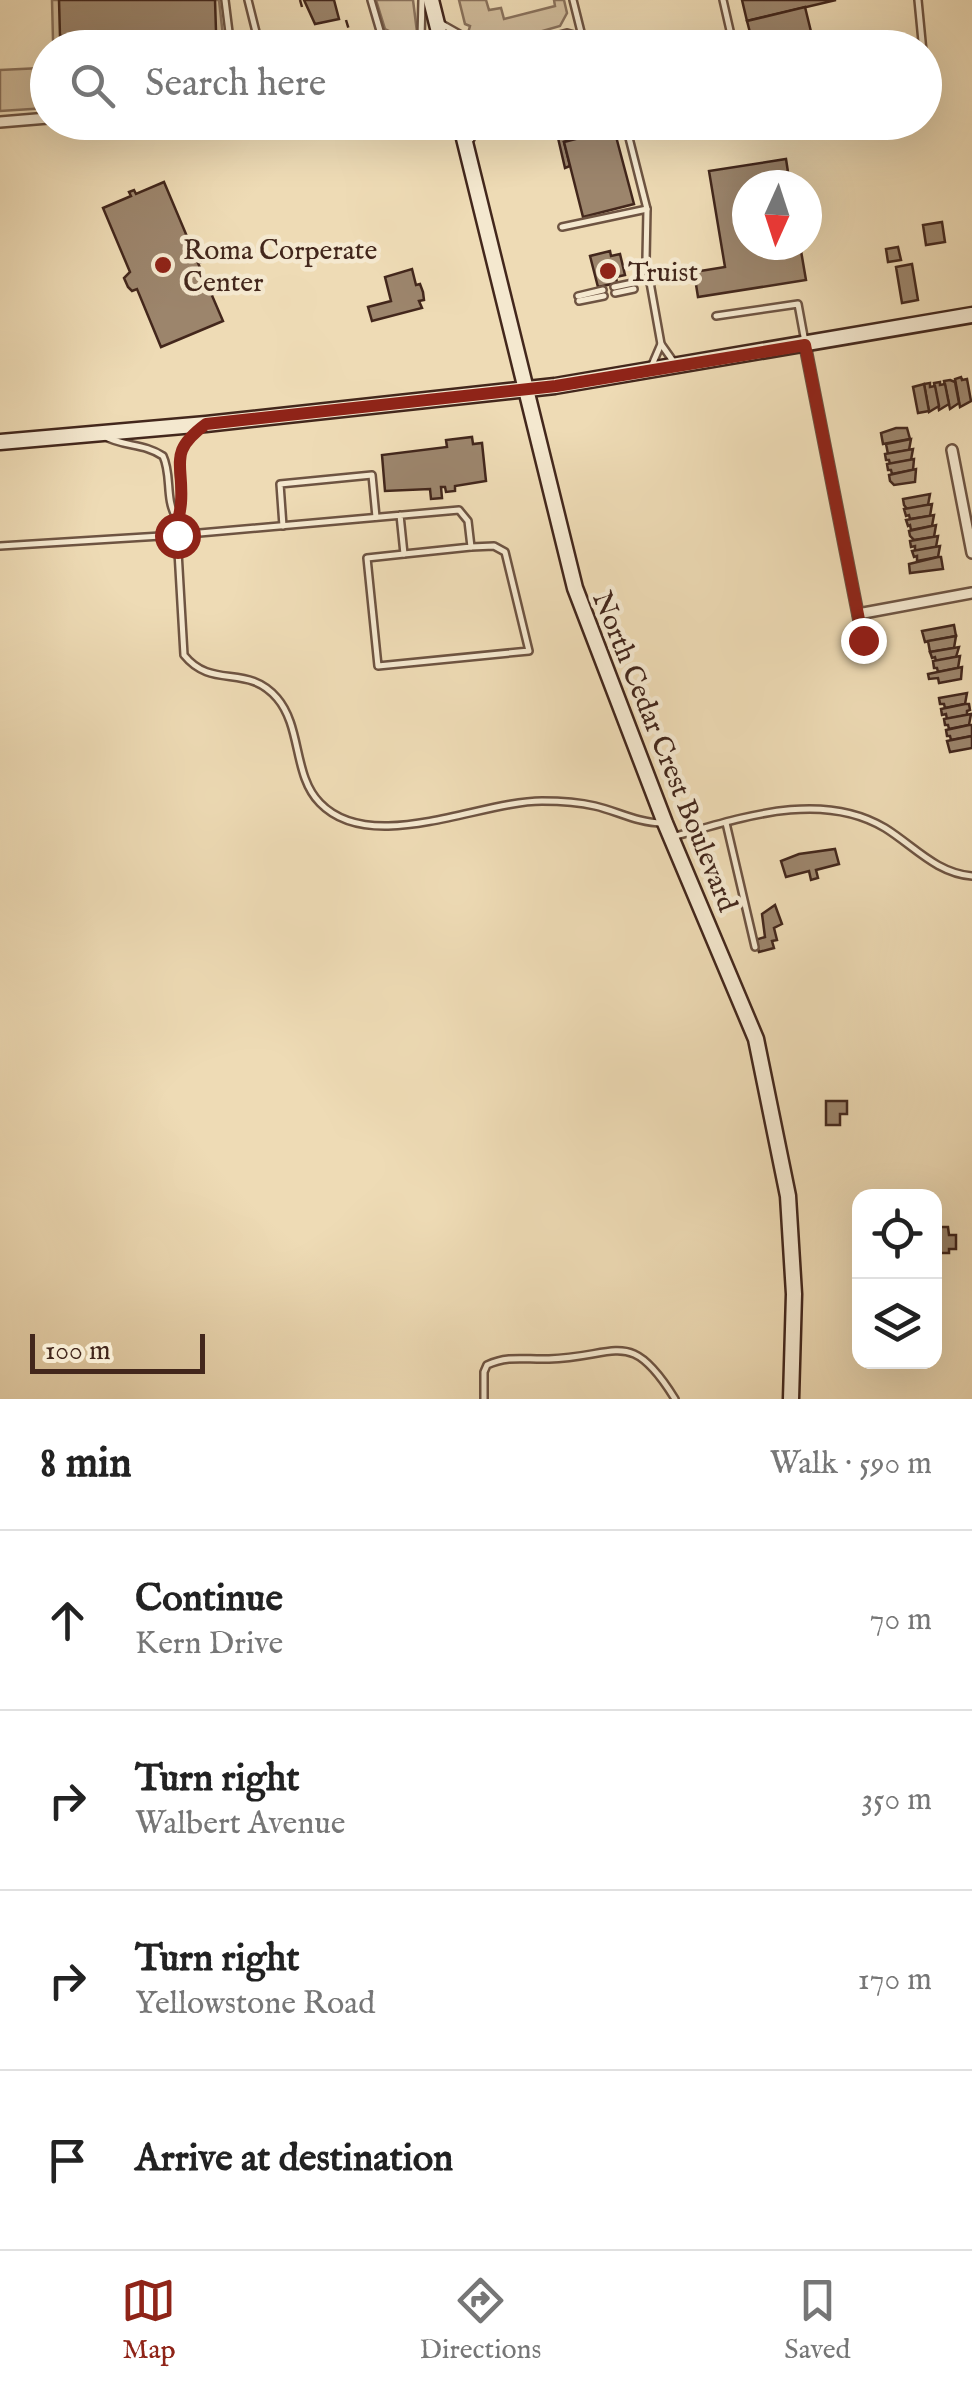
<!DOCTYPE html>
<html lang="en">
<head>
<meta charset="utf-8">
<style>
	:root { --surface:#fff; --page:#f2f2f2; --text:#222; --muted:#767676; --line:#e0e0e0; --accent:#8f2418 }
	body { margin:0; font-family:"IM FELL English",serif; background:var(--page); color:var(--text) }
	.controls { position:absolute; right:30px; bottom:30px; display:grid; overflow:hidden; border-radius:20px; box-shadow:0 10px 40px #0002 }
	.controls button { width:90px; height:90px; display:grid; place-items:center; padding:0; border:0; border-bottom:2px solid var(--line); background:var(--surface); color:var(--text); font:50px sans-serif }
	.compass { position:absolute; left:732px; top:170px; width:90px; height:90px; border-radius:50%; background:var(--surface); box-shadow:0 10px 40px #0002; rotate:183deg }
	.scale { position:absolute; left:30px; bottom:25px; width:175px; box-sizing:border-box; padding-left:10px; border:5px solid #43271c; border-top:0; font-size:28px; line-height:35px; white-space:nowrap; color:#43271c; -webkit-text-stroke:8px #f4e8cf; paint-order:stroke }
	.stop { position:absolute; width:30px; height:30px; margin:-22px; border:8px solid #8f2418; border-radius:50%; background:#fff }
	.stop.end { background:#8f2418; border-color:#fff; box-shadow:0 2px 10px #0008 }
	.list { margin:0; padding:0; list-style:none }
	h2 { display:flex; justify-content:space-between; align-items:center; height:130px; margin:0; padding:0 40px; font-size:42px }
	h2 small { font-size:32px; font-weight:400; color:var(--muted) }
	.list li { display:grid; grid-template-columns:65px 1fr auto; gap:30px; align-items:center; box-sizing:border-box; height:180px; padding:0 40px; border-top:2px solid var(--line) }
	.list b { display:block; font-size:38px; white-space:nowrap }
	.list p { margin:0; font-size:32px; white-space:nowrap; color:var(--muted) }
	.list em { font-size:32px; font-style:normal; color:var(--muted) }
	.icon { flex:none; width:55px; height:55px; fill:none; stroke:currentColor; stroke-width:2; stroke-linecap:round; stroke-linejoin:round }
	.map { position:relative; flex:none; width:972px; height:1399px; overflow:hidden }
	.search { position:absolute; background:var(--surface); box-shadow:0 10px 40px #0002; left:30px; right:30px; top:30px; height:110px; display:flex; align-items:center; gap:25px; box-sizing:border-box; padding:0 35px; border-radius:55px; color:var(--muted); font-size:38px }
	.sheet { height:850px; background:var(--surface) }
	nav { display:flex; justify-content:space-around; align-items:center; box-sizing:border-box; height:140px; border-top:2px solid var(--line); background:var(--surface); font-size:28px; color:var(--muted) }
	nav a { display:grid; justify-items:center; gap:5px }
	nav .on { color:var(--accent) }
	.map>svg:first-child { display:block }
</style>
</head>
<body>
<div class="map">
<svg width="972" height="1399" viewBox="0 0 972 1399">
	<rect width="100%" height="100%" fill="#eedbb5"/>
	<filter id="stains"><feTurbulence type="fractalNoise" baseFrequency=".002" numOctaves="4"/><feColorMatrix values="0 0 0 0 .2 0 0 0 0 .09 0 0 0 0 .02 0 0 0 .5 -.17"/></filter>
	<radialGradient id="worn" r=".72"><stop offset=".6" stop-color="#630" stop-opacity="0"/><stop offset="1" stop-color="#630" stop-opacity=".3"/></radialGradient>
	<g fill="#d1bc9b" stroke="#8a725c" stroke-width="2.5">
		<polygon points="52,0 219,0 223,36 57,43 53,40"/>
		<polygon points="376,0 413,0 417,32 412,41 407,42 408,46 388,47 388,37 393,33 385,29"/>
		<polygon points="459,0 486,0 489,10 501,8 504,19 555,6 554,0 564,0 567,13 560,26 539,32 475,33 468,33 470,26 465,24"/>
		<polygon points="43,61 47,108 0,111 0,70 41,68"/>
	</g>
	<g fill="#9c856c" stroke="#43271c" stroke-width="2.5">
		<polygon points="59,0 215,0 216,31 142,33 141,39 130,39 129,34 60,36"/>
		<polygon points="304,0 334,0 339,19 315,24"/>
		<polygon points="742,0 836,0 747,21"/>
		<polygon points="805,7 815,48 754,48 747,21"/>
		<polygon points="613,124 614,129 564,142 570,166 565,168 558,138"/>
		<polygon points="614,129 634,204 583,217 564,142"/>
		<polygon points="786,159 790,185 747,185 747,245 800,245 806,280 698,297 694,272 725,267 709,171"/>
		<polygon points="164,182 191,246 200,245 204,255 202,256 204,261 198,263 223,321 161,347 137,289 132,291 128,287 124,278 130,272 103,208 131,196 129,192 134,190 136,194"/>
		<polygon points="942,222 945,242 926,245 923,225"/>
		<polygon points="898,247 901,260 888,262 886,249"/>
		<polygon points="610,251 611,256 620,254 625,275 616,277 617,283 598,287 590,256"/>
		<polygon points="912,264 918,300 902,303 896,267"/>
		<polygon points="412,269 416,285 420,284 423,292 424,300 419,301 422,308 372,321 368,307 391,301 385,277"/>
		<polygon points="961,377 962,380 967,379 971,401 960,407 955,379"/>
		<polygon points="950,380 955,382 959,403 950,409 944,381"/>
		<polygon points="940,382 940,385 945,384 949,404 939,410 934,383"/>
		<polygon points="930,383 930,387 935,386 939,406 929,412 924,384"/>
		<polygon points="924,384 929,411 918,413 913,387"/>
		<polygon points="896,428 907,428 910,439 883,444 881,433"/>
		<polygon points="472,437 473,444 482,443 486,481 455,486 455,491 446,492 445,487 441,487 442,498 431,499 430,489 385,491 382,455 447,447 446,440"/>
		<polygon points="911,439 909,450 888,454 886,444"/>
		<polygon points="913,449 911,460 890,464 889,460 886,460 885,454"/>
		<polygon points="914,459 913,470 892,474 891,470 888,470 887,464"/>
		<polygon points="916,469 915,482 894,485 890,481 889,475"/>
		<polygon points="930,494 928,505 907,509 904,505 903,499"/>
		<polygon points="932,504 930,516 910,519 909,515 906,516 904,509"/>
		<polygon points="934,515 932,526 911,530 910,525 908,526 906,520"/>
		<polygon points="936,525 934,537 914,540 910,536 909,531"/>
		<polygon points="938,536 936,547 915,551 915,546 911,547 910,541"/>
		<polygon points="940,546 938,557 917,561 917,556 914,557 912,551"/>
		<polygon points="938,557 941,557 943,569 910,573 909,564"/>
		<polygon points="954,625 956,636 925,642 922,631"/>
		<polygon points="956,636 954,648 930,652 928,641"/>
		<polygon points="959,647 956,657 936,661 935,657 932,658 930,652"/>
		<polygon points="960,656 958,668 938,672 937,668 934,668 933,661"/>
		<polygon points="962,667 961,679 939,683 938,678 929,679 928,674"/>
		<polygon points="967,693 965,704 945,708 944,704 940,704 939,698"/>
		<polygon points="965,704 969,704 970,710 967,711 967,715 947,719 946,714 942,715 941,709"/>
		<polygon points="971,714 969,725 949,729 948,725 945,725 944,719"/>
		<polygon points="969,725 972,725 972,736 951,740 950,736 947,736 946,730"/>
		<polygon points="972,736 972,748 950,752 947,741"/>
		<polygon points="835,849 839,864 816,870 818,878 811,880 809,871 786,877 781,861 799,854"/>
		<polygon points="775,905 782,924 774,928 777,940 772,941 774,948 759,952 755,940 765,937 762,914"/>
		<polygon points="826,1101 847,1101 847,1114 840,1114 840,1125 826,1125"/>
		<polygon points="934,1227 948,1227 949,1235 956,1235 956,1249 949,1249 949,1253 934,1253"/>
	</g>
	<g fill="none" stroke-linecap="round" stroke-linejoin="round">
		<g stroke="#6e5442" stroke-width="10">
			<g id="service">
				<polyline points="225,0 231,48"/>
				<polyline points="248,0 260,48"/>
				<polyline points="371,0 383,41 374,48"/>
				<polyline points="573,0 585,48"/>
				<polyline points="723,0 734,48"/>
				<polyline points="918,0 924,62"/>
				<polyline points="440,23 470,40 537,40"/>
				<polyline points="414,48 421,37 422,0"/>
				<polyline points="508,48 567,33 582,37"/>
				<polyline points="572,48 582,37"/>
				<polyline points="469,122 471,139"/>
				<polyline points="625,122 647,209 646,260 661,344 673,361"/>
				<polyline points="628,134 678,122"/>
				<polyline points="562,227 647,209"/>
				<polyline points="614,287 633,283"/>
				<polyline points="615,293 634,289"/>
				<polyline points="578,296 603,290"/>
				<polyline points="579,301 604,296"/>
				<polyline points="716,316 798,304 805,342"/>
				<polyline points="652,365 661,344"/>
				<path d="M 199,430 C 161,458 192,484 176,517 L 184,655 C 212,690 247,663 277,698 C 302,727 293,776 320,803 C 371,856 480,801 542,801 C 559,801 578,802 595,806 C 617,811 638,823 662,823"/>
				<path d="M 104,436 C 123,447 144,443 163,456 C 172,475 165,499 176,517"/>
				<polyline points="283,526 280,484 372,475 376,517"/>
				<polyline points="0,546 177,535 459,510 468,521 471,547 404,554 400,515"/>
				<polyline points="404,554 367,558 378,666 529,651 505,552 494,546 471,547"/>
				<polyline points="726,823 755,947"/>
				<path d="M 672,837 C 738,819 820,789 885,828 C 914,846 936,873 972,876"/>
				<path d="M 484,1399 L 484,1372 L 487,1365 C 509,1355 526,1360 549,1359 C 618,1357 630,1326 675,1399"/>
			</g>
		</g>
		<g stroke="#6e5442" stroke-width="14">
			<g id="minor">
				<polyline points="0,122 48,118"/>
				<polyline points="805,345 863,640"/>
				<polyline points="952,450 972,553"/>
				<polyline points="858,614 972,593"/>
			</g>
		</g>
		<g stroke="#43271c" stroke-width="19">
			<g id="secondary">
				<polyline points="431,0 443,48"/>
				<polyline points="460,122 575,588 665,823 756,1039 788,1196 794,1294 791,1399"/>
				<polyline points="0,442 206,424 555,386 972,315"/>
			</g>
		</g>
		<g stroke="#43271c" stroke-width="2.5" stroke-dasharray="8 5" stroke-linecap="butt">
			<polyline points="300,0 302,7"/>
			<polyline points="346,20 349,30"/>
			<polyline points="564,125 568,138"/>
		</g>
		<use href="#service" stroke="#f4e8cf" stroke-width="5"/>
		<use href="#minor" stroke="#f4e8cf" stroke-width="9"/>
		<use href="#secondary" stroke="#f4e8cf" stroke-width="14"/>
	</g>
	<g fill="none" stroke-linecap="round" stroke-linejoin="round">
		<path stroke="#8f2418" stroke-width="12" d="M 177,535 C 177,523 180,514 181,503 C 184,462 167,453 206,424 L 556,386 L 805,345 L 863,640"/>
	</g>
	<g fill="#8f2418" stroke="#f4e8cf" stroke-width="4">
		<circle cx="163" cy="265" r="10"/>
		<circle cx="608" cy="271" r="10"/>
	</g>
	<g text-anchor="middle" stroke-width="9" stroke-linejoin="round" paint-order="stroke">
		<g font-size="28" fill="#43271c" stroke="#f4e8cf" text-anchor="start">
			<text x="183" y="259">Roma Corperate<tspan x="183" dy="32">Center</tspan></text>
			<text x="628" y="281">Truist</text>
		</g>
		<g font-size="28" fill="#43271c" stroke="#f4e8cf">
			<text transform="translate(666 751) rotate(68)" y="10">North Cedar Crest Boulevard</text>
		</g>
	</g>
	<rect width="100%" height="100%" filter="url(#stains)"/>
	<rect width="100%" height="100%" fill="url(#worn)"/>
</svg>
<div class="controls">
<button><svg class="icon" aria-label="locate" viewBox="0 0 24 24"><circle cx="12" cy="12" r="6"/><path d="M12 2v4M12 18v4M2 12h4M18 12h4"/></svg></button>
<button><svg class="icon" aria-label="layers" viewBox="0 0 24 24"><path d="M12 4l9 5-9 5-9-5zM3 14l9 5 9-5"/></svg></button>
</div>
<svg class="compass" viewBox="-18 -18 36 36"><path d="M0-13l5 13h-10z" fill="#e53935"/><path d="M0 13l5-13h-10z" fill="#767676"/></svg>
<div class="scale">100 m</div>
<div class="stop" style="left:177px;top:535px"></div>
<div class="stop end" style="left:863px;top:640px"></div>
<div class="search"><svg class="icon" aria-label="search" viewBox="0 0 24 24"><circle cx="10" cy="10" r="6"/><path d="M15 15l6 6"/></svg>Search here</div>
</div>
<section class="sheet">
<h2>8 min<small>Walk · 590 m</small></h2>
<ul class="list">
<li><svg class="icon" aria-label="ahead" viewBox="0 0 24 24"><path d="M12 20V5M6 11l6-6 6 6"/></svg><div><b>Continue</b><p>Kern Drive</p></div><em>70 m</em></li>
<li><svg class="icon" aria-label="right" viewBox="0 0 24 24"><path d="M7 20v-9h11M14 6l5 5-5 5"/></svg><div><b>Turn right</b><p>Walbert Avenue</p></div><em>350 m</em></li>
<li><svg class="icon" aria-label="right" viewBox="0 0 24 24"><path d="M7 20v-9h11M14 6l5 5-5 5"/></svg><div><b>Turn right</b><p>Yellowstone Road</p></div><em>170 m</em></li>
<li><svg class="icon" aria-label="arrive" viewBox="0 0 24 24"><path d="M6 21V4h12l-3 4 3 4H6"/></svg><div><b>Arrive at destination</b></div></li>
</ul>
</section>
<nav>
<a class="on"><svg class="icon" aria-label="map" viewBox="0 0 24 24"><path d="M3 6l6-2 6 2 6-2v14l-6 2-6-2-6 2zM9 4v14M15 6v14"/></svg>Map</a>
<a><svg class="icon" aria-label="directions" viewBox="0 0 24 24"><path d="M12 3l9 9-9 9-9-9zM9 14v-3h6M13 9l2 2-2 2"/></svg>Directions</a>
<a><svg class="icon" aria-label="saved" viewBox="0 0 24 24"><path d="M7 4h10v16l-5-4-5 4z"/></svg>Saved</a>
</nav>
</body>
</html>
